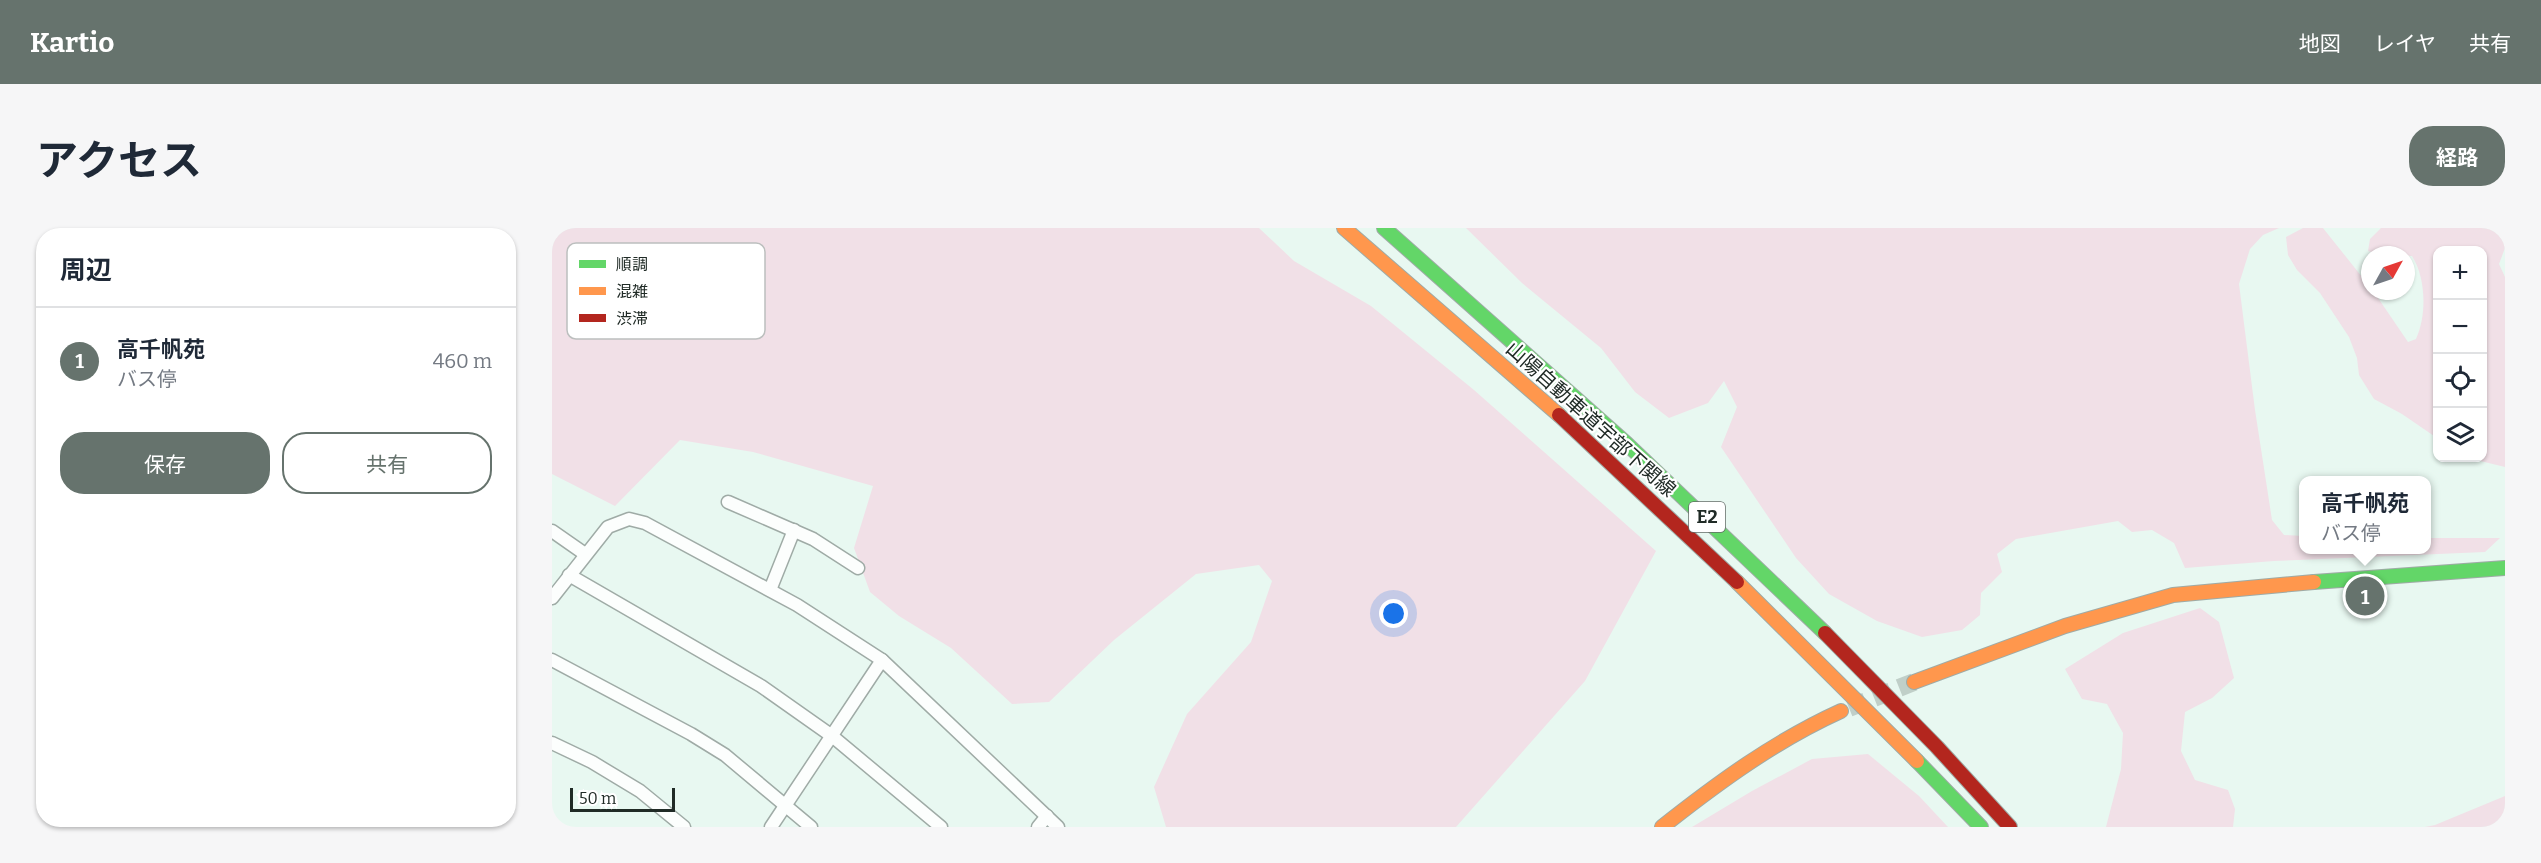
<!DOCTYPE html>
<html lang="ja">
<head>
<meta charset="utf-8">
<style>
	:root { --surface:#fff; --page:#f6f6f7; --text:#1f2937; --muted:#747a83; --line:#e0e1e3; --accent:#66736d }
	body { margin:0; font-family:Bitter,"Noto Sans JP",serif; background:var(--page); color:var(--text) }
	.controls { position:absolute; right:18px; top:18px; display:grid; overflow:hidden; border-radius:12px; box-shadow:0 2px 4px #0004 }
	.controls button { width:54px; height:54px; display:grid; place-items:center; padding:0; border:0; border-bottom:2px solid var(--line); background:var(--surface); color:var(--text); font:30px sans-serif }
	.compass { position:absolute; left:1809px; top:18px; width:54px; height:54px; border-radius:50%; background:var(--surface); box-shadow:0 2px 4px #0004; rotate:50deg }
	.scale { position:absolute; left:18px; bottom:15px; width:105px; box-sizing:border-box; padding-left:6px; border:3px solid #202b26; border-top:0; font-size:16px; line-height:21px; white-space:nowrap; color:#202b26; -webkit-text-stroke:4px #fff; paint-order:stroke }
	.you { position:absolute; left:842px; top:386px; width:21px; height:21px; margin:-15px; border:4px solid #fff; border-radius:50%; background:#1a73e8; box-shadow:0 0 0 9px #1a73e833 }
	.badge { display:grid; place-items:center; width:39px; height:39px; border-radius:50%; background:var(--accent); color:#fff; font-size:20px; font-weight:700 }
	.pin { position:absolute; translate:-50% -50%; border:3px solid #fff; box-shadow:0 2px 6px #0006 }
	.popup { position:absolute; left:1747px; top:248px; width:132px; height:78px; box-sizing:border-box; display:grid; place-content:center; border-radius:12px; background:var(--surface); filter:drop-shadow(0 2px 4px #0005); font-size:20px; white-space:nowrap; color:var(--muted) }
	.popup b { font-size:22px; color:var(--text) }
	.popup::after { content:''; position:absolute; left:50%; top:100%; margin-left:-12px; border:12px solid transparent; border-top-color:var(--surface) }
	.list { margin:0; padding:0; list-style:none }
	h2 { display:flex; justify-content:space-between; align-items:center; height:78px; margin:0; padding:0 24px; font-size:26px }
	h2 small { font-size:20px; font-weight:400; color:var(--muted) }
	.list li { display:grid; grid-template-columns:39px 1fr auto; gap:18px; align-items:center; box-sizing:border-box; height:108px; padding:0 24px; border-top:2px solid var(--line) }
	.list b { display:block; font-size:22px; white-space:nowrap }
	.list p { margin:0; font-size:20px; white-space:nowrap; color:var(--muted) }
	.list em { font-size:20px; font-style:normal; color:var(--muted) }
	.actions { display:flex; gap:12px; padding:18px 24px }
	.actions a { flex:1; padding:14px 0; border:2px solid var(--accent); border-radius:24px; text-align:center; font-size:21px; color:var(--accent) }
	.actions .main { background:var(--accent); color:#fff }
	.icon { flex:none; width:33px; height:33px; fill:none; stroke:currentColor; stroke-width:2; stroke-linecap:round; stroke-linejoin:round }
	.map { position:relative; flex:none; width:1953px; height:599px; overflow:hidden; border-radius:24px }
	header { display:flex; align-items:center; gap:36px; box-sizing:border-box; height:84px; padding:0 30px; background:var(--accent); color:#fff }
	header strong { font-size:28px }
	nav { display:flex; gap:33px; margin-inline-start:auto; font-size:21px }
	.intro { display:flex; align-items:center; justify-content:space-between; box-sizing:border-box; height:144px; padding:0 36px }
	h1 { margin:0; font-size:42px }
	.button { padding:15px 27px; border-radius:24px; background:var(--accent); color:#fff; font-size:21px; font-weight:700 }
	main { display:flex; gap:36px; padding:0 36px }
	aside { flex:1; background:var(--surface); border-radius:24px; box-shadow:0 2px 4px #0004 }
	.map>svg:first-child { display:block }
</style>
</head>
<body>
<header>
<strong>Kartio</strong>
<nav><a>地図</a><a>レイヤ</a><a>共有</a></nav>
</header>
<div class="intro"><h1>アクセス</h1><a class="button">経路</a></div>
<main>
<aside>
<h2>周辺<small></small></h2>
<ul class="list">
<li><span class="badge">1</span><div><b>高千帆苑</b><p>バス停</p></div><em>460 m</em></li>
</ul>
<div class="actions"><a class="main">保存</a><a>共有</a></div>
</aside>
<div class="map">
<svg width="1953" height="599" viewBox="0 0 1953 599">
	<rect width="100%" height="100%" fill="#e8f8f1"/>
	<g fill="#f1e0e7">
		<polygon points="0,0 707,0 742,33 819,78 922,162 1104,323 1033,453 904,599 614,599 602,559 635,486 699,414 720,353 707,337 644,346 562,412 497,474 460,476 399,420 347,388 318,364 302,320 321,258 201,224 128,212 63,278 0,246"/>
		<polygon points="914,0 1727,0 1711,7 1698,21 1687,56 1703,182 1720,292 1732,307 1751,308 1752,322 1874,322 1875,310 1948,310 1933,324 1722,333 1633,340 1622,315 1600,302 1580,304 1566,293 1464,311 1445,326 1450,344 1429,365 1428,387 1410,402 1370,409 1325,393 1277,366 1244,330 1169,219 1185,179 1172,153 1156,175 1117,190 1083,164 1049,120 970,55"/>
		<path d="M 1751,0 L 1771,0 L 1818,59 L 1818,63 L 1824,67 L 1856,114 L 1864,111 C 1875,87 1874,50 1860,28 L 1828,27 L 1816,23 L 1818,11 L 1829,0 L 1953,0 L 1953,20 L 1947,36 L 1953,49 L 1953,239 L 1916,230 L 1930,230 L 1930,22 L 1886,22 L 1885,210 L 1850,186 L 1822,171 L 1807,147 L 1805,130 L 1797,109 L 1768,65 L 1745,42 L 1736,27 L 1734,9 Z"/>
		<polygon points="1648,380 1667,394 1682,450 1660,470 1633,484 1629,523 1643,552 1676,562 1683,581 1681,599 1554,599 1569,541 1571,505 1555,476 1530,471 1513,441 1571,405"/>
		<polygon points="1316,526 1367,568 1396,599 1140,599 1200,563 1260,531"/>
		<polygon points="1953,568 1953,599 1873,599 1883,597"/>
	</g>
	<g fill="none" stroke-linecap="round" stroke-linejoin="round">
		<polyline stroke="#c0cfc8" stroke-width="18" stroke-dasharray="18 9" stroke-linecap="butt" points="1297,480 1362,454"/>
		<g stroke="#9faba6" stroke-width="15">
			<g id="street">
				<polyline points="176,274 261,311 306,340"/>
				<polyline points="0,303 33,326"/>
				<polyline points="17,347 209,458 280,508 389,599"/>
				<polyline points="218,362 242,302"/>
				<polyline points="0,370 56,299 77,291 93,295 245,377 330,432 506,599"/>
				<polyline points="0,432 139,506 173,527 259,599"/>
				<polyline points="0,515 40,534 88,563 132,599"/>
				<polyline points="219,599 330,432"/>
				<polyline points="486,599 495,588"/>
			</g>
		</g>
		<g stroke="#9faba6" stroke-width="16">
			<g id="fast">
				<polyline points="832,0 1075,216 1273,405"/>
				<polyline points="1762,354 1953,340"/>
				<polyline points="1365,533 1429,599"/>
			</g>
		</g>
		<g stroke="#9faba6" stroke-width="16">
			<g id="slow">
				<polyline points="792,0 1007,187"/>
				<polyline points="1185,354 1365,533"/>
				<polyline points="1362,454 1513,398 1621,367 1762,354"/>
				<path d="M 1110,599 C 1167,554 1223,513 1289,483"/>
			</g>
		</g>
		<g stroke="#9faba6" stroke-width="16">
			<g id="jam">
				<polyline points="1007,187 1185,354"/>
				<polyline points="1273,405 1385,519 1458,599"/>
			</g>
		</g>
		<use href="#street" stroke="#fcfefd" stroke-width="12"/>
		<use href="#fast" stroke="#63d668" stroke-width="14"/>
		<use href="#slow" stroke="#ff974d" stroke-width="14"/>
		<use href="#jam" stroke="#b3261e" stroke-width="14"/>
	</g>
	<g text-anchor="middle" stroke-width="4.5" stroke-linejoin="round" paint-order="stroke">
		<rect fill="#fff" stroke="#636b67" stroke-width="1.5" x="1137" y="274" width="36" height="30" rx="4.5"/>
		<g font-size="18" font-weight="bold" fill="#202b26">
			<text x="1155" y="295">E2</text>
		</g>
		<g font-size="20" fill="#202b26" stroke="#fff">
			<text transform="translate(1039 191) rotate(42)" y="7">山陽自動車道宇部下関線</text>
		</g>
	</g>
	<rect x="15" y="15" width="198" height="96" rx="9" fill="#fff" stroke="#bcbfbe" stroke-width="1.5"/>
	<rect x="27" y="32" width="27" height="8" fill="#63d668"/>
	<rect x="27" y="59" width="27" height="8" fill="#ff974d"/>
	<rect x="27" y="86" width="27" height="8" fill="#b3261e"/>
	<g font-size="16" fill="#202b26">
		<text x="64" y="42">順調</text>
		<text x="64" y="69">混雑</text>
		<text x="64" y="96">渋滞</text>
	</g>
</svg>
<div class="controls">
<button>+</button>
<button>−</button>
<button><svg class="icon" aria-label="locate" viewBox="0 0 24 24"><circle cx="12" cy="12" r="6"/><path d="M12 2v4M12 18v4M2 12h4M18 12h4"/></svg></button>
<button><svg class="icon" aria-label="layers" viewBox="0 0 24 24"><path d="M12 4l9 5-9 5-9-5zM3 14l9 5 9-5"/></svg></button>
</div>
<svg class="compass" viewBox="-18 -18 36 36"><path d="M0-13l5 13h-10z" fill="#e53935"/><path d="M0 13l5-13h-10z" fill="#747a83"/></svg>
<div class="scale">50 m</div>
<div class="you"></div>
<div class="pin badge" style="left:1813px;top:368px">1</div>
<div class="popup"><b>高千帆苑</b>バス停</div>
</div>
</main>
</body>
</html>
